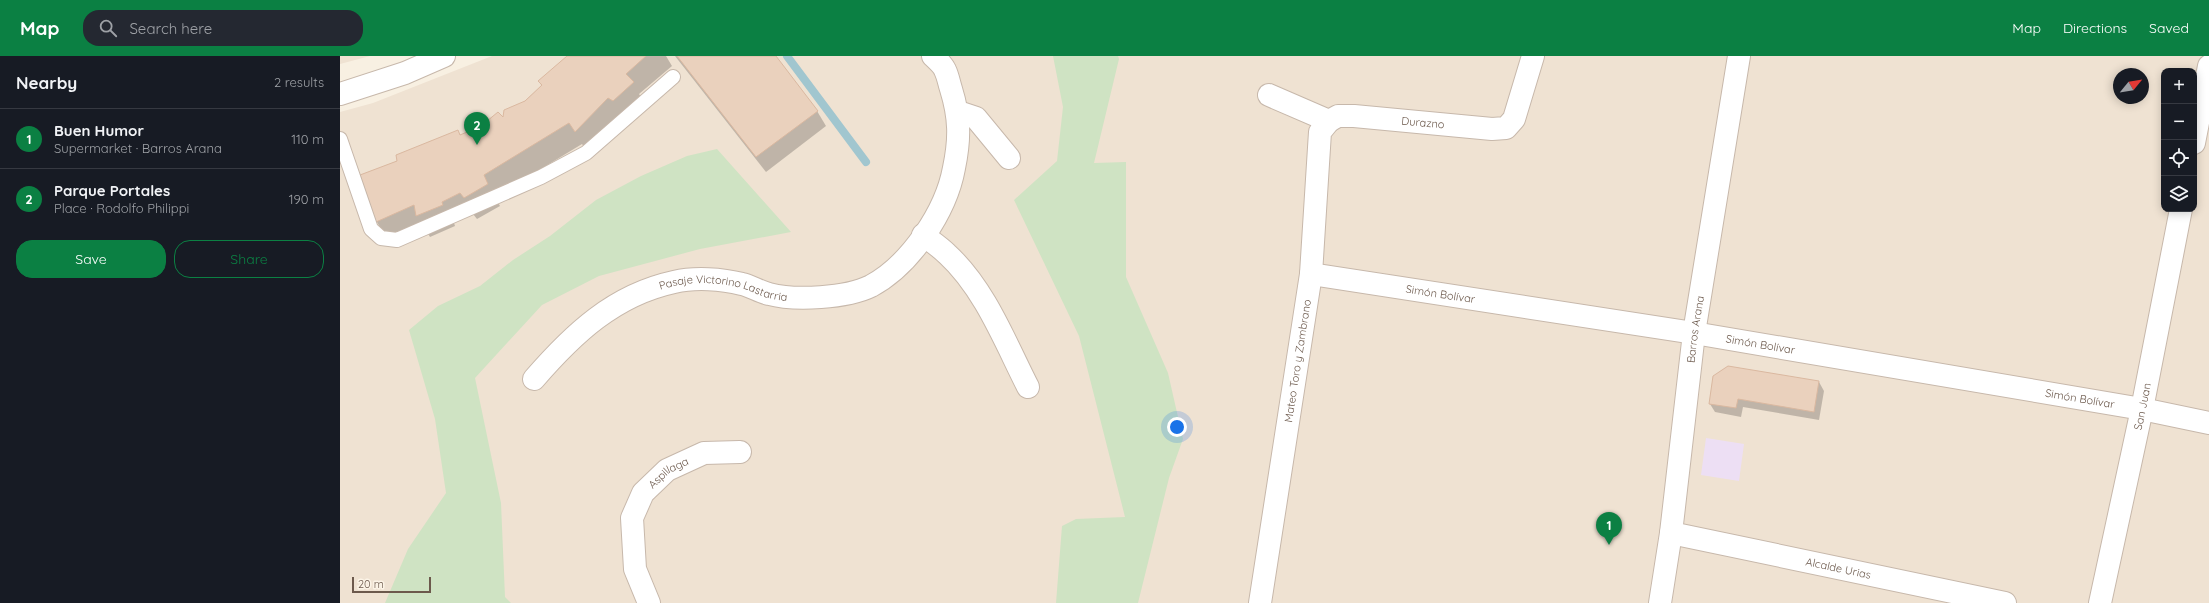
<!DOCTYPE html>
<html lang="en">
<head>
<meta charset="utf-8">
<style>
	:root { --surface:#171b24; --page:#242831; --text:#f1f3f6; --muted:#9ea1a6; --line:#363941; --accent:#0b8043 }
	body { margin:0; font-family:Quicksand,sans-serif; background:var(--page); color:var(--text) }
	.controls { position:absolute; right:12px; top:12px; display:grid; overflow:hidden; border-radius:8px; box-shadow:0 2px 10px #0003 }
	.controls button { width:36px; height:36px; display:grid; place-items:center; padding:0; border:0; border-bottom:1px solid var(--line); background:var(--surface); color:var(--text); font:20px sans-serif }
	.compass { position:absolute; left:1773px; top:12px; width:36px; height:36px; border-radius:50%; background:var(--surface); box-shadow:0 2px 10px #0003; rotate:60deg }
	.scale { position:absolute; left:12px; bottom:10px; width:79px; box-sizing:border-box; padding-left:4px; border:2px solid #6c594c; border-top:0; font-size:11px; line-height:14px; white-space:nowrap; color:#6c594c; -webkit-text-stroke:3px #fcf4e7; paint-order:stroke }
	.you { position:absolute; left:837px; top:371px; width:14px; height:14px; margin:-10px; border:3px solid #fff; border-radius:50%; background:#1a73e8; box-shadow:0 0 0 6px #1a73e833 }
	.badge { display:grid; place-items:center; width:26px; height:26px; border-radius:50%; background:var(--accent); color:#fff; font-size:13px; font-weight:700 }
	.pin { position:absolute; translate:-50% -33px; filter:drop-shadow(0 1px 2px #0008) }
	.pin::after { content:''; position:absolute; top:21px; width:14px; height:12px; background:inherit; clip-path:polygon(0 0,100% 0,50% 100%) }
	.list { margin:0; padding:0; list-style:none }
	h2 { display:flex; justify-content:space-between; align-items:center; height:52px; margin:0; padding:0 16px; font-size:17px }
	h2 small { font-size:13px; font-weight:400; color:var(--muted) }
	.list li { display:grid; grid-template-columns:26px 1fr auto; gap:12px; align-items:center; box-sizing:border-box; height:60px; padding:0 16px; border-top:1px solid var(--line) }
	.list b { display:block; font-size:15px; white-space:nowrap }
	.list p { margin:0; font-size:13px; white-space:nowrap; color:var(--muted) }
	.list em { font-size:13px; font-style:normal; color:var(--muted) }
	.actions { display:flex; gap:8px; padding:12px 16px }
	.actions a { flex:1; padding:9px 0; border:1px solid var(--accent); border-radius:16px; text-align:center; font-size:14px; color:var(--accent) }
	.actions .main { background:var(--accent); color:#fff }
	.icon { flex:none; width:22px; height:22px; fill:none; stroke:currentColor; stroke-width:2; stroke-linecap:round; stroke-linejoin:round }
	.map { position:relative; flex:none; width:1869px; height:547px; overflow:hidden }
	header { display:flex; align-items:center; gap:24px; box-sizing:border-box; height:56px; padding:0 20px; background:var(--accent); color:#fff }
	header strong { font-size:19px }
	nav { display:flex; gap:22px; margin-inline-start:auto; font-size:14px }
	.search { width:280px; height:36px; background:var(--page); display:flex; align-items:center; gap:10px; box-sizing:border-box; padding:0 14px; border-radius:16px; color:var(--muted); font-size:15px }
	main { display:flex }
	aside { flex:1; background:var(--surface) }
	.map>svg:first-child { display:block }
</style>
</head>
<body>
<header>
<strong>Map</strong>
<div class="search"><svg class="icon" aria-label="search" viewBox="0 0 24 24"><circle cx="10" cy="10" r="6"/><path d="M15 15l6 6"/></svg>Search here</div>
<nav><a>Map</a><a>Directions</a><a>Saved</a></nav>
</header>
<main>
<aside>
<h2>Nearby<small>2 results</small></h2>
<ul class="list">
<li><span class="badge">1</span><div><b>Buen Humor</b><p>Supermarket · Barros Arana</p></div><em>110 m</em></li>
<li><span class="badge">2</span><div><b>Parque Portales</b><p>Place · Rodolfo Philippi</p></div><em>190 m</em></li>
</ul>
<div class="actions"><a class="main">Save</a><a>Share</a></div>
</aside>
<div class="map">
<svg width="1869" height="547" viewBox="0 0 1869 547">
	<rect width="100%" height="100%" fill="#f8f0e2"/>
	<g fill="#efe2d2" fill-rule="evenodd">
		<polygon points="0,0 30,0 0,8"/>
		<path d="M 152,0 L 1869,0 L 1869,547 L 0,547 L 0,56 L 33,47 ZM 1824,15 L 1854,15 L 1854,153 L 1824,153 ZM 1779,18 L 1803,18 L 1803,42 L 1779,42 Z"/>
	</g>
	<polygon fill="#eddff4" points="1366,382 1404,388 1399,425 1361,419"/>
	<g fill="#cfe3c3">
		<polygon points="713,0 778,0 779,3 754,107 786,106 786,221 828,317 843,383 829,422 798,547 716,547 722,470 736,463 785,461 739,280 674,144 717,105 723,51"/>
		<polygon points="377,93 451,176 360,193 259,220 202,249 135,322 161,447 165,541 171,547 45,547 68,493 106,437 95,363 69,274 98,250 140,230 173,204 210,180 256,144 301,120 347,100"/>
	</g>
	<g fill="#0003">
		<polygon points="228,0 326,0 332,10 299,38 305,47 248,96 242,88 155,141 160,150 137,163 133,158 114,167 115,170 90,181 84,171 49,187 37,166 21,120 58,105 118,75 121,80 164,63 202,30 199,26"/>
		<polygon points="335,0 434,0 477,55 486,70 426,116"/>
		<polygon points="1479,326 1484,335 1479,364 1403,351 1401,361 1375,356 1370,348"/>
	</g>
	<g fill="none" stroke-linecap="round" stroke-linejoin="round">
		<polyline stroke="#a1c6cf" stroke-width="8" points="447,0 526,106"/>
	</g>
	<g fill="#ead1bd" stroke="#dab8a0">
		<polygon points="227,0 306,0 286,18 294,26 273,45 268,42 235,76 229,67 144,119 148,128 124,142 120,137 102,146 103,149 76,160 74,149 36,166 20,119 57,105 56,99 118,74 120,79 141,70 158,56 163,61 164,54 185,45 202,29 198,25"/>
		<polygon points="337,0 436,0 478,55 416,101"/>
		<polygon points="1388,310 1479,325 1474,356 1398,343 1396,352 1369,348 1373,320"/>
	</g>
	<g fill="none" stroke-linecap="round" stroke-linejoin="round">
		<g stroke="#c7b8ab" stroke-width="16">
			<polyline id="service" points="0,83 31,173 41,182 57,184 201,121 246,97 333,21"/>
		</g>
		<g stroke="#c7b8ab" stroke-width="24">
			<g id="minor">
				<polyline points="0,38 65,17 104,0"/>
				<path id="s1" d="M 929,39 L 989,65 L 998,60 L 1014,60 L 1152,73 L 1166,72 L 1174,63 L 1193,0"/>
				<polyline points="618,56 636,62 669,102"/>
				<polyline points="1854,87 1869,10"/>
				<path d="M 583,179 C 591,185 600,191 607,198 C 645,233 665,286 688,331"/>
				<path id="s2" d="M 971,218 L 1354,277 L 1802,353 L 1869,367"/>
				<path id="s3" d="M 194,323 C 233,278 274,239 334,226 C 355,221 382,223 402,228 C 411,230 420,236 429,238 C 455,245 507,242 531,230 C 570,209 606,156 614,112 C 620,83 620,62 611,33 C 609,27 608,20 605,14 C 603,9 597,4 593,0"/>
				<path id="s4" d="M 1331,477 L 1665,547"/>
				<path id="s5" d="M 309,547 L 295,513 L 292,462 L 303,437 L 327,414 L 364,397 L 400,396"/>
				<path id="s6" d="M 920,547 L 971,218 L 980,76 L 989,65"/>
				<path id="s7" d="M 1760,547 L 1802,353 L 1841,153"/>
			</g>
		</g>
		<g stroke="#c7b8ab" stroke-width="24">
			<g id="tertiary">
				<path id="s8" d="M 1320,547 L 1331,477 L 1354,277 L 1399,0"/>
			</g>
		</g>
		<use href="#service" stroke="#fff" stroke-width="14"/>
		<use href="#minor" stroke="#fff" stroke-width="22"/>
		<use href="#tertiary" stroke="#fff" stroke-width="22"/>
	</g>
	<g text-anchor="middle" stroke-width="4" stroke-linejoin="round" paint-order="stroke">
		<g font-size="11" fill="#6c594c" stroke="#fcf4e7">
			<text dy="4" stroke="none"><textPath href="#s1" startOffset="161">Durazno</textPath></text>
			<text dy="4" stroke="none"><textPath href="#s3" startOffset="224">Pasaje Victorino Lastarria</textPath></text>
			<text dy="4" stroke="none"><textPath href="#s2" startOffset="131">Simón Bolívar</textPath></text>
			<text dy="4" stroke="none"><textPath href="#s8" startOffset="276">Barros Arana</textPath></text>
			<text dy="4" stroke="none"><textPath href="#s2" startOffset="455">Simón Bolívar</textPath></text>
			<text dy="4" stroke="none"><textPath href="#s6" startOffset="245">Mateo Toro y Zambrano</textPath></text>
			<text dy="4" stroke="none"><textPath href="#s2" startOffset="779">Simón Bolívar</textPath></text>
			<text dy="4" stroke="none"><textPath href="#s7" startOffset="201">San Juan</textPath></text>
			<text dy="4" stroke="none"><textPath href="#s5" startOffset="148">Aspillaga</textPath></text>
			<text dy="4" stroke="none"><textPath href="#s4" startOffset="171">Alcalde Urias</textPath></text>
		</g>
	</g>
</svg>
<div class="controls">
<button>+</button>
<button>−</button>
<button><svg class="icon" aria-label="locate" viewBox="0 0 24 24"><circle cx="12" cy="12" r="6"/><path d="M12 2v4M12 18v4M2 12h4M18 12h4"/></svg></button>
<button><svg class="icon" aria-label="layers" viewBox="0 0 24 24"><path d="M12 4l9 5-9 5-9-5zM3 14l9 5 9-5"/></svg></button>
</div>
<svg class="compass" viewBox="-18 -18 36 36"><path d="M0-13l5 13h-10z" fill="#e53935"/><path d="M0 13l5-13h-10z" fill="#9ea1a6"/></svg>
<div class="scale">20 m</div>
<div class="you"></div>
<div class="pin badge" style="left:1269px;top:489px">1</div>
<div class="pin badge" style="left:137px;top:89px">2</div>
</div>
</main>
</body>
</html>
